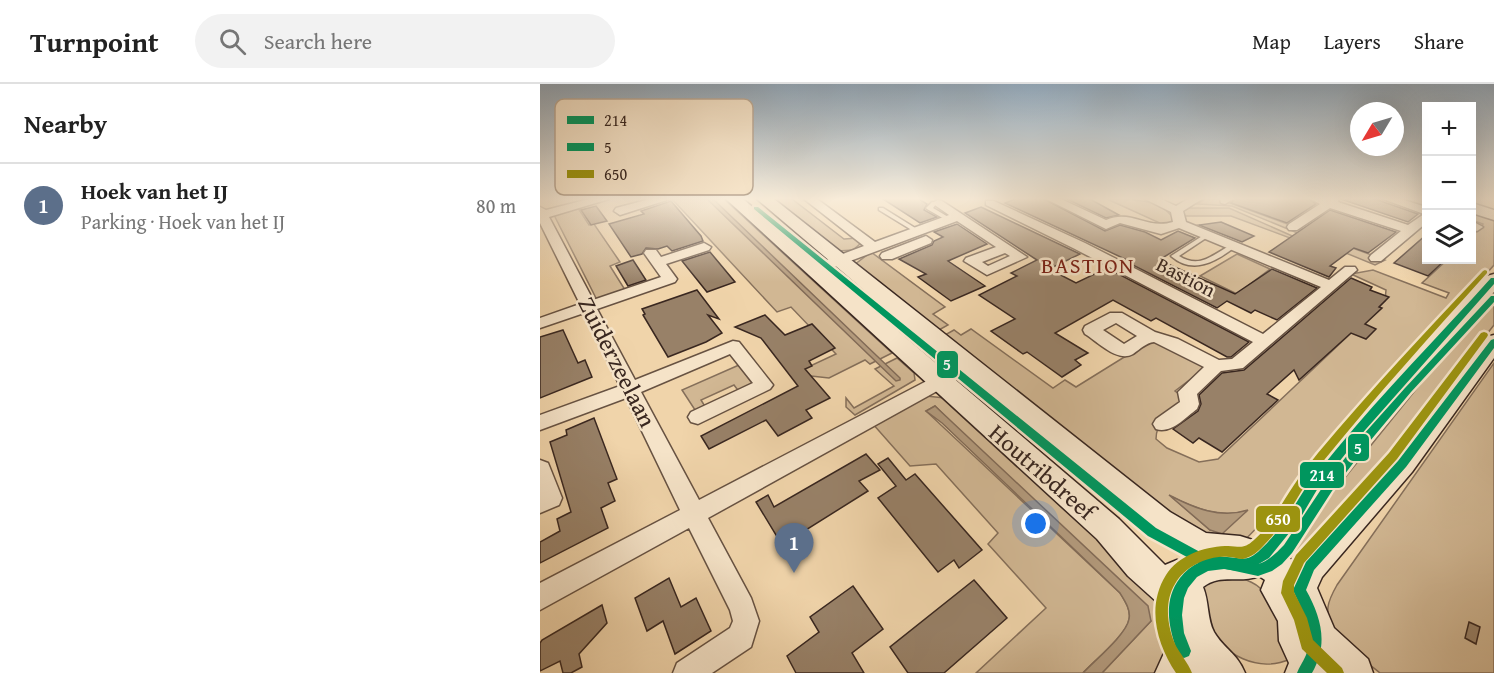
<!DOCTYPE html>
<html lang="en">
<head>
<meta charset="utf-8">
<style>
	:root { --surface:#fff; --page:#f2f2f2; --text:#222; --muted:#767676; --line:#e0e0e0; --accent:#8f2418 }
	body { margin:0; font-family:"Gentium Book Plus",serif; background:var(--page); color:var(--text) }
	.controls { position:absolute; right:18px; top:18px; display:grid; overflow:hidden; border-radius:0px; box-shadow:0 6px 24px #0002 }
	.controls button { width:54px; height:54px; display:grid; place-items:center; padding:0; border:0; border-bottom:2px solid var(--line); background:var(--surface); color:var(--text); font:30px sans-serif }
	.compass { position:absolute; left:810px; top:18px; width:54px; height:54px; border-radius:50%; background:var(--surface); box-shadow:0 6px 24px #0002; rotate:232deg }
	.you { position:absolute; left:496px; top:440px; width:21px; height:21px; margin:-15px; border:4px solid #fff; border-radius:50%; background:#1a73e8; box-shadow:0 0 0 9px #1a73e833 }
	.badge { display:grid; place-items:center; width:39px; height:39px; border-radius:50%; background:var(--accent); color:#fff; font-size:20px; font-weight:700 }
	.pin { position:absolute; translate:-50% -50px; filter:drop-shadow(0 2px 3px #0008) }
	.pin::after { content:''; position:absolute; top:32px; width:21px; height:18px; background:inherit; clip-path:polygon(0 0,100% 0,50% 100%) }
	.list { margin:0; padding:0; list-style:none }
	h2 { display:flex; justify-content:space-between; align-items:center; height:78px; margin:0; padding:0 24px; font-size:26px }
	h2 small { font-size:20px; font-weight:400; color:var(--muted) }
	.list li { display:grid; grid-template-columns:39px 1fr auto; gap:18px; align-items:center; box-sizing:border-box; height:84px; padding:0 24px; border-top:2px solid var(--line) }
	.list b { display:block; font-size:22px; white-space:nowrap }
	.list p { margin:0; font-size:20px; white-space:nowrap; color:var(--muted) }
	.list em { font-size:20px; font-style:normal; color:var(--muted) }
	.icon { flex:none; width:33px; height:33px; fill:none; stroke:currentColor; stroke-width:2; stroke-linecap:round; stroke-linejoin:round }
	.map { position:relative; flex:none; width:954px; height:589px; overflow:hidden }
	header { display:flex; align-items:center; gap:36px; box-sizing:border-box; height:84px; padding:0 30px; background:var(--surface); border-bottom:2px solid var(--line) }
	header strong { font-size:28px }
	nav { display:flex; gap:33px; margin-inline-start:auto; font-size:21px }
	.search { width:420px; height:54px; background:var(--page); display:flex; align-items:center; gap:15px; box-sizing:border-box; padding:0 21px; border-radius:33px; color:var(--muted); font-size:22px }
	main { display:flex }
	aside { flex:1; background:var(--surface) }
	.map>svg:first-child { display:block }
</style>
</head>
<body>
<header>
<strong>Turnpoint</strong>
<div class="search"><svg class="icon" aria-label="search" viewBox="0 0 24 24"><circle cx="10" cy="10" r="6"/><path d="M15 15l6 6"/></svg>Search here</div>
<nav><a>Map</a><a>Layers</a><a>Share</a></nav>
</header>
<main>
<aside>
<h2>Nearby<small></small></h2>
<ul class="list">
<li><span class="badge" style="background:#5c6f8a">1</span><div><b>Hoek van het IJ</b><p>Parking · Hoek van het IJ</p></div><em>80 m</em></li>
</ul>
</aside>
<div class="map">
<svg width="954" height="589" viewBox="0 0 954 589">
	<rect width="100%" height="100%" fill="#f0d4aa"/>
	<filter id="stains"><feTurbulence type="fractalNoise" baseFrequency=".00333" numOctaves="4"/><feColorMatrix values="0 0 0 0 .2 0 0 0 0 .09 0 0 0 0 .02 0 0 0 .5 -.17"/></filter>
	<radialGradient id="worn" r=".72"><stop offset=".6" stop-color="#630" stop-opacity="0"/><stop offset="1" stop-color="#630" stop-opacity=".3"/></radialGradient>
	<g fill="#d1b793" stroke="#856f5a" stroke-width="1.5" fill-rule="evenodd">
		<polygon points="132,115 184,115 352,269 330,280 325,276 289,294 253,290 296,270 251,223 237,228"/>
		<polygon points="233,115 252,115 304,155 318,154 321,159 313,166 298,167"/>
		<path d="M 567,115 C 590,115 622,114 634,136 L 624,141 Z"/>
		<polygon points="665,115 679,115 845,176 835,181 692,122 657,120"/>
		<polygon points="38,124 49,141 54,140 80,178 70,182 87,209 58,218 14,131"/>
		<polygon points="649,124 689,124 793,170 691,132 644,132 643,127"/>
		<path d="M 932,127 L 954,133 L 954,181 L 761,398 L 702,459 L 651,448 L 403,252 L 414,246 L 421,251 L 431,245 L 513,304 L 525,296 L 536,303 L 610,257 L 620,257 L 664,282 L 664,285 L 635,307 L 647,316 C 634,326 616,335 616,355 L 627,364 L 659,378 L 678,375 L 845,217 L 846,206 L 811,190 L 833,186 L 906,214 L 909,209 L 882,199 L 907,176 L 932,176 L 932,152 L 943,140 L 932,136 ZM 632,413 C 656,425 681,434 707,427 L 670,446 Z"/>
		<polygon points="331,168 405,223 393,230 408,241 397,247 314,181"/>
		<polygon points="697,170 730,185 697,210 660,192"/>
		<polygon points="295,186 299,187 380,255 369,261 287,189"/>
		<polygon points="954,208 954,241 765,480 754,484 742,475 753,458 890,288 942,228 944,222"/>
		<polygon points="357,274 374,289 375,296 315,331 306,323 306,314 314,324 354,302 335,285"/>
		<path d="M 954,279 L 954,589 L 840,589 C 821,573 785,552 788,523 C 789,515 793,508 797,501 Z"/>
		<polygon points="199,281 212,299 211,304 200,309 194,301 161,316 166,324 157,329 142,306"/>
		<path d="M 386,312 L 405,314 L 556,450 L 621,516 L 627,567 L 619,589 L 562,589 L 611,537 L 395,322 L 386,327 L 580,509 C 585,517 591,526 589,535 C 587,550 554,577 543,589 L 436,589 L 506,524 L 448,460 L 458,449 L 396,380 L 370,382 L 332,339 Z"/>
		<path d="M 675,494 C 684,495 695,493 703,495 C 737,504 742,547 750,575 C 720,589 681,572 670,540 C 666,527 671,521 662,504 Z"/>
	</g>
	<g fill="#b2997b" stroke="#826b57" stroke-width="1.5">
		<polygon points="167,115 173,115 360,294 360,296 356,297"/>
		<path d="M 395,322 L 608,522 L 611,537 L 562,589 L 543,589 C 554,577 587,550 589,535 C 591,526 585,517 580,509 L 402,339 L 386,327 Z"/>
		<path d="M 629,411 C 654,424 680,435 708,426 L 682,450 L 670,446 Z"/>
	</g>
	<g fill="#988168" stroke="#392720" stroke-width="1.5">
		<polygon points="343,115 379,115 387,120 384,126 397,133 380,139"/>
		<polygon points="475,115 504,115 565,147 580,141 605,148 621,156 638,147 655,154 619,176 695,210 732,185 777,204 737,236 715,226 711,229 687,217 677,224 583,176 585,175 465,119"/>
		<polygon points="527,115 550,115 579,131 566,134"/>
		<polygon points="695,115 769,115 776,120 747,139 691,119"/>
		<polygon points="801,115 835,115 878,130 868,138"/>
		<polygon points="131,117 161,152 163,157 132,167 127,162 118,165 106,164 102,170 91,173 69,140 104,130 101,127"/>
		<polygon points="56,122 67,137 51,141 41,126"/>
		<polygon points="441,123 540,170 509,185 536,199 567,184 709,258 691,273 687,273 616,234 611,237 573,216 515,249 548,269 535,276 541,281 522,293 487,268 483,270 451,247 475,235 439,211 477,192 471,189 497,176 425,129"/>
		<polygon points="790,126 856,148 828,169 814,164 790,182 796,184 789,193 729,168"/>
		<polygon points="681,138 714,152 702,158 659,141"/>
		<polygon points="417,140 447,160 408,177 445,202 411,217 378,193 386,190 359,175 392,161 394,157 403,153 394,148"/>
		<polygon points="886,151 886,176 905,176 888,192 854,179"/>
		<polygon points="170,168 195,198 167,208 142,177"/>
		<polygon points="93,176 106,196 88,202 76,182"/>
		<polygon points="811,194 832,203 830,206 849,213 839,223 842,224 825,240 836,245 826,255 811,249 759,296 754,286 727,310 738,316 682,368 659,354 653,359 633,345 658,327 661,320 659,311 682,289 704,286"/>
		<polygon points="157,206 179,235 168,231 182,249 166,258 128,273 103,231 105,230 102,225"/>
		<polygon points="225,231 245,251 272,240 295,264 269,277 272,282 265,285 290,314 266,326 272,334 238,352 226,336 169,365 161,352 258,302 221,254 195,243"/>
		<polygon points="23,246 38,279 45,276 52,293 0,314 0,253"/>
		<polygon points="54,334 77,395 68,399 75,417 61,424 68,444 0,479 0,458 20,447 17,435 31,428 10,358 27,351 26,346"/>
		<polygon points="326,370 340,386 319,397 328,407 242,461 216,418 228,411 234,423"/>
		<polygon points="348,374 366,396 375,390 442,466 419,484 414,476 398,488 338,414 356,402 338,380"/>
		<polygon points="129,494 141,523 156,514 171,547 135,570 123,537 107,547 95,514"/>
		<polygon points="434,496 467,534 404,589 368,589 350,563"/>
		<polygon points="313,502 343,545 312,569 324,589 256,589 247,572 279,548 270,533"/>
		<polygon points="62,521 67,539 39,570 42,583 31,589 23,589 20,577 0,587 0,559 2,556"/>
		<polygon points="929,538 940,543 936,560 925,554"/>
	</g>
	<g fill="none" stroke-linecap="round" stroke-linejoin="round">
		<g stroke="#675242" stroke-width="3">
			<g id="lane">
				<polygon points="392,118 397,119 393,124 410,134 410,136 406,136 387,125 386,124"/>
				<polygon points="339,124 343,124 380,147 375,148 339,126"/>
				<path d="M 667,149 L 669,150 L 669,152 L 639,172 C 660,185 672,171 691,161 L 696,162 C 676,178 653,191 631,172 Z"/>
			</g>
		</g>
		<g stroke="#675242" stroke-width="3">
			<g id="street">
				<polygon points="49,115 69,115 9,133 53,216 121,193 104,169 106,166 116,166 121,173 164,159 171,163 169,166 126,180 137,195 135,198 57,225 95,296 193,257 199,258 233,301 230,305 158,340 151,338 148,333 151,328 213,299 190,270 101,308 159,416 423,278 435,278 438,282 435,286 168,434 211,514 219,537 211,563 172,589 133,589 137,579 190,544 193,537 190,526 149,444 0,526 0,499 140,426 86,314 0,346 0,331 80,302 44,229 0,244 0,234 40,220 0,139 0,123 6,126"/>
				<polygon points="110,115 130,115 80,131 74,127 76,124"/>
				<path d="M 264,115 L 277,115 L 335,158 L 409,131 L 392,119 L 398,116 L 402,117 L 487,173 L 447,191 L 424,177 L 426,174 L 456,163 L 417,137 L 278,189 L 268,189 L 266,186 L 268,183 L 324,162 ZM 465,169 L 470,172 L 448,182 L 442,178 Z"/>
				<path d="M 506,115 L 521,115 L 566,136 C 591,125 607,146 633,138 L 631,128 L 605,115 L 621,115 L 636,122 L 648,115 L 662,115 L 643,127 L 646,138 L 789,196 L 805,183 L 815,183 L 817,186 L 703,284 L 681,287 L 657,310 L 659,320 L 657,325 C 645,334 631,350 616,345 L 613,340 L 616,335 L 640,318 L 638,308 L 664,283 L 614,258 C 606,259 600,265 593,270 C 578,279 558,258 545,250 L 543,246 L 545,242 L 570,229 L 582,229 L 615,248 L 638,255 L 679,276 L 692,275 L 713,258 L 535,165 L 446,121 L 446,117 L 454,117 L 545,159 L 723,250 L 781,203 L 639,144 L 621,150 L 580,139 L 566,145 ZM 576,239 L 597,252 L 584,260 L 563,246 Z"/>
				<polygon points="680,115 693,115 685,120 681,119"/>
				<polygon points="771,115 799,115 798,118 868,141 884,130 843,115 861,115 886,123 886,139 841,177 831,177 829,174 831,171 861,147 790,124 757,146 749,146 747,143 749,140 780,120"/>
				<polygon points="932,137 943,143 937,147 932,145"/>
				<polygon points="386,152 392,156 391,159 352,175 342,175 340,172 342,169"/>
				<polygon points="0,376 8,379 22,414 19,421 0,429"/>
			</g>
		</g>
		<g stroke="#392720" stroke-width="3">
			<g id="secondary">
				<path d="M 186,115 L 203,115 L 579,435 L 625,481 L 637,476 L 642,478 L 651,473 L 608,448 L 217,115 L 234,115 L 630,428 L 666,449 L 700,452 L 716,457 C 746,421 772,382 803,346 C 849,292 899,243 947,192 L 954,190 L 954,208 L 824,357 L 784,410 L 765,444 L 744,471 L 755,478 L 758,471 L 852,372 L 946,253 L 954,251 L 954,274 L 872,388 L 782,493 L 777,504 L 794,544 L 828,575 L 833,589 L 745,589 L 749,579 L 739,557 L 738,537 L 721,506 L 725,496 L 719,492 C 700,500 681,489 663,503 C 669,517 667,535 674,548 C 684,565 697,569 705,589 L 615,589 L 625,567 L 617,543 L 618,519 L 588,492 L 557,455 Z"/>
				<polygon points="932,119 954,126 954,136 932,129"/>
			</g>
		</g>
		<use href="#lane" fill="#f5e3c8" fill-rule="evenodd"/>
		<use href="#street" fill="#f5e3c8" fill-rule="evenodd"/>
		<use href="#secondary" fill="#f5e3c8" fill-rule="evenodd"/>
		<g stroke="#f5e3c8" stroke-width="5">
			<g id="bus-1">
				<path d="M 951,194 L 954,194 L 954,200 L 819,353 L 778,404 L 758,438 L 729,474 L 705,488 L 684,485 L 668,487 L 657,493 L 648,504 L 644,514 L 642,531 L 644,549 L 651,567 L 649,572 L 644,574 L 639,572 C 629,547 622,517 640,494 C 651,480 666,473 684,473 C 701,473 706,480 721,465 C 741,447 754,421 769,399 C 777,388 787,377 795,367 C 844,307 899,252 951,194 Z"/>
				<path d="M 954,255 L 954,264 L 866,383 L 774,486 L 766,506 C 781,533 789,560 772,589 L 757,589 C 759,583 763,578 766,571 C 775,548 762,527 753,506 L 766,478 L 858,377 L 951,256 Z"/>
			</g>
		</g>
		<g stroke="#f5e3c8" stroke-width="5">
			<path id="bus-2" d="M 214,123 L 218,123 L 616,444 L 660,468 L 718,480 C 729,477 736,469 744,461 L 784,401 L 823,351 L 865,304 L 951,212 L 954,212 L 954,218 L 871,308 L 830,357 L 792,407 L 752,469 L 742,480 L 732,487 L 718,492 L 658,479 L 608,452 L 214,125 Z"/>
		</g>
		<g stroke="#f5e3c8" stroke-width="5">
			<g id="bus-3">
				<path d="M 945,186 L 947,187 L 947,189 C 892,250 837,311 785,375 C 777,385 768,396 761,408 C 750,426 740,445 725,460 C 719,467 712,473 703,475 C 698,475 694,473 689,473 C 669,471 645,482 635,500 C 624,518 627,543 636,562 C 641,571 648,579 652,589 L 636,589 C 617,560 606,523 626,491 C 638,472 663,463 685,462 C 698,461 702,467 714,456 C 731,441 741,420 754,401 C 761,390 770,379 778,369 C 831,306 887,246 943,187 Z"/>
				<polygon points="944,248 947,249 948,251 947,253 857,375 764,479 754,501 754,508 767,534 773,556 802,584 804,589 787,589 762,565 754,536 741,509 743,497 756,471 849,369 941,249"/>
			</g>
		</g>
		<use href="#bus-1" fill="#00965e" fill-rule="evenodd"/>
		<use href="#bus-2" fill="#00965e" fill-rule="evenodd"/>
		<use href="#bus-3" fill="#9c9310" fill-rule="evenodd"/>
	</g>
	<linearGradient id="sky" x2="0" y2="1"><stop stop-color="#92a9bc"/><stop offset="0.58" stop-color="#f8ecd9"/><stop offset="1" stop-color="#f8ecd9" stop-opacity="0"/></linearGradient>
	<rect width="954" height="198" fill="url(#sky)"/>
	<g text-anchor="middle" stroke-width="5" stroke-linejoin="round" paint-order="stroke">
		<g font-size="20" fill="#392720" stroke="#f5e3c8">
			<text transform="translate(646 193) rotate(27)" y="7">Bastion</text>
		</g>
		<g font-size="22" letter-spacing="1.5" fill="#7a1f14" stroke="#f5e3c8">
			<text x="548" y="189">BASTION</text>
		</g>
		<g font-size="24" fill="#392720" stroke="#f5e3c8">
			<text transform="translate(77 278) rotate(63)" y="8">Zuiderzeelaan</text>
			<text transform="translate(502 388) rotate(41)" y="8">Houtribdreef</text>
		</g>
	</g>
	<rect x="15" y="15" width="198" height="96" rx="9" fill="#f5e3c8" stroke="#bdab96" stroke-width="1.5"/>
	<rect x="27" y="32" width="27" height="8" fill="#00965e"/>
	<rect x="27" y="59" width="27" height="8" fill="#00965e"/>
	<rect x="27" y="86" width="27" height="8" fill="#9c9310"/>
	<g font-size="16" fill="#392720">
		<text x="64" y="42">214</text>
		<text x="64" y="69">5</text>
		<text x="64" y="96">650</text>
	</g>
	<g stroke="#f5e3c8" stroke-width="2">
		<rect x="396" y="266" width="23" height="29" rx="6" fill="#00965e"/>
		<rect x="807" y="349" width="23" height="29" rx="6" fill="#00965e"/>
		<rect x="759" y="377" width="46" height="28" rx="6" fill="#00965e"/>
		<rect x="715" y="421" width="46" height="28" rx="6" fill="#9c9310"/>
	</g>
	<g font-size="16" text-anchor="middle" font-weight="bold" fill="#fff">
		<text x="407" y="286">5</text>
		<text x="818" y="370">5</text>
		<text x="782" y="397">214</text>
		<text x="738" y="441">650</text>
	</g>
	<rect width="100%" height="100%" filter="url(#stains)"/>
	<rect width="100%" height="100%" fill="url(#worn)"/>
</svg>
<div class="controls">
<button>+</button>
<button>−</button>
<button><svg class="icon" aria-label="layers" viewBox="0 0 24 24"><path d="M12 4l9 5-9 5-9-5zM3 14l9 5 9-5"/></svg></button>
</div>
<svg class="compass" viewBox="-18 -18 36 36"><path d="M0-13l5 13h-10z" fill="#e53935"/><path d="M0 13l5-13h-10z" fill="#767676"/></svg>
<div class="you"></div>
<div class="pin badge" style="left:254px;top:489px;background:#5c6f8a">1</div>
</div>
</main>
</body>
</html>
